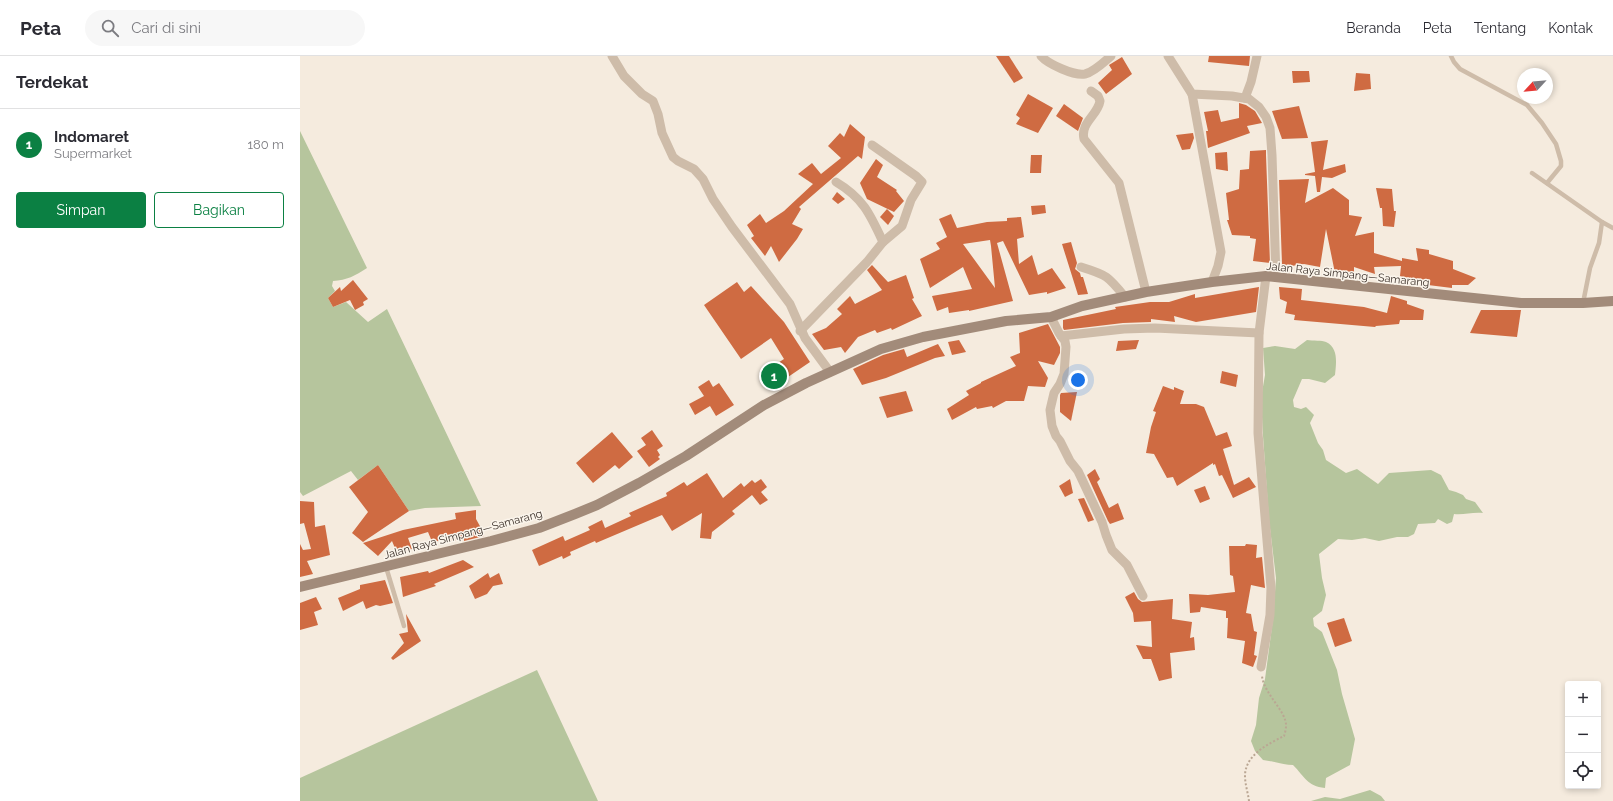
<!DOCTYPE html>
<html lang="id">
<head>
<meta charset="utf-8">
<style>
	:root { --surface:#fff; --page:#f7f7f7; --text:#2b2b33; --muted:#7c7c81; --line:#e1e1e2; --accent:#0b8043 }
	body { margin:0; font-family:Raleway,sans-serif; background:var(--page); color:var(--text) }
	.controls { position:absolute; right:12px; bottom:12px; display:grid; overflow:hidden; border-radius:4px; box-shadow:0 2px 6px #0003 }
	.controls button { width:36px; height:36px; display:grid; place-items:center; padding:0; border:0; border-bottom:1px solid var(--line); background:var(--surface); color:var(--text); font:20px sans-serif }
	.compass { position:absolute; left:1217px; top:12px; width:36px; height:36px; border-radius:50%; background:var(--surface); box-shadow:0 2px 6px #0003; rotate:244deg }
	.you { position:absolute; left:778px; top:324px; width:14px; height:14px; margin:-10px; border:3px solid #fff; border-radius:50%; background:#1a73e8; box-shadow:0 0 0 6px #1a73e833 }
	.badge { display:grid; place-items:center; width:26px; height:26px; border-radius:50%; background:var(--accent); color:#fff; font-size:13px; font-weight:700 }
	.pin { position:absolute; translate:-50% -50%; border:2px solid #fff; box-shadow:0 1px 4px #0006 }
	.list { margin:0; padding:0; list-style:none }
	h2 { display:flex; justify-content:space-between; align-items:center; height:52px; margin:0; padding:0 16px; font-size:17px }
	h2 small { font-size:13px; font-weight:400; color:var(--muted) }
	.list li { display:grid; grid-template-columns:26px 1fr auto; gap:12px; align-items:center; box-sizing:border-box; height:72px; padding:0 16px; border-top:1px solid var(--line) }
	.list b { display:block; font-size:15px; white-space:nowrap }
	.list p { margin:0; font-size:13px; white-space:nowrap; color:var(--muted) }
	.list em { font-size:13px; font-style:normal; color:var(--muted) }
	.actions { display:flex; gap:8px; padding:12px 16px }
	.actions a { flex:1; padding:9px 0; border:1px solid var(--accent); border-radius:4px; text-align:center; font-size:14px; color:var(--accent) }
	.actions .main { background:var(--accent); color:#fff }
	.icon { flex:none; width:22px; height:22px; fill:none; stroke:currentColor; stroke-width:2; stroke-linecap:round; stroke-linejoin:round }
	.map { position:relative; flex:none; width:1313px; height:745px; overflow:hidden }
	header { display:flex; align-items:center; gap:24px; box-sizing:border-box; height:56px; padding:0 20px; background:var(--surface); border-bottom:1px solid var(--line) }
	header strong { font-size:19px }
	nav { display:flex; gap:22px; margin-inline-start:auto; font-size:14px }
	.search { width:280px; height:36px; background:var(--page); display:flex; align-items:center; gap:10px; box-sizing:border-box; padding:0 14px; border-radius:22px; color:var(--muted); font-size:15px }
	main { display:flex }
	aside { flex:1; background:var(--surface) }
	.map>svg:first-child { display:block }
</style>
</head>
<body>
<header>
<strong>Peta</strong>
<div class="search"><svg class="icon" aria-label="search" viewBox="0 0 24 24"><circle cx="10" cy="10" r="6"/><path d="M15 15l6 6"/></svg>Cari di sini</div>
<nav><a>Beranda</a><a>Peta</a><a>Tentang</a><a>Kontak</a></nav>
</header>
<main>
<aside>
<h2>Terdekat<small></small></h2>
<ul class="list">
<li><span class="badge">1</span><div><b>Indomaret</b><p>Supermarket</p></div><em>180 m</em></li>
</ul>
<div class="actions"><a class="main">Simpan</a><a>Bagikan</a></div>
</aside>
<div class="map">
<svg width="1313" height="745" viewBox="0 0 1313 745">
	<rect width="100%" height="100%" fill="#f5ebde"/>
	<g fill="#b6c59d">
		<path d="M 0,75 L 67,212 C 55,220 47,224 33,225 L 32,230 L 35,235 L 28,242 L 33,251 L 46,246 L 68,266 L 87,253 L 181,450 L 125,452 L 109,455 L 78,409 L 58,424 L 51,415 L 3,440 L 0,436 Z"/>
		<path d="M 1007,284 C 1013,285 1022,284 1026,286 C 1039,292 1036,308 1035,319 L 1025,327 L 1009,323 L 1002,323 L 993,344 L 994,351 L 1001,353 L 1006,351 L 1014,359 L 1010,367 L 1018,387 L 1023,394 L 1026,404 L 1046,417 L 1057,413 L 1078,428 L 1089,417 L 1131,414 L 1141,419 L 1149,434 L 1156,436 L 1163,439 L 1166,443 L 1175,446 L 1183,457 C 1172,456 1164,459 1154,458 L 1152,466 L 1147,468 L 1138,463 L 1135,467 L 1118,468 L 1114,478 L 1108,481 L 1097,481 L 1079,485 L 1065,482 L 1052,484 L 1038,483 L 1019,498 L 1022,522 L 1026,539 L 1022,555 L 1013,562 L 1014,570 L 1022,576 L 1037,614 L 1042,638 L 1055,683 L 1050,709 L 1026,722 L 1025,732 C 1007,730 1005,721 993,709 C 983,709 973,705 963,704 L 955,695 L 951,685 L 956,669 L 959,642 L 965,623 L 973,563 L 976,522 L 969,464 L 963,380 L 961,342 L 965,319 L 963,292 L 975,290 L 995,293 Z"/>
		<polygon points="237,614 298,745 0,745 0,722"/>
		<polygon points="1070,734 1081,740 1085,745 1011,745 1025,741 1040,743"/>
	</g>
	<g fill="#cf6b42" fill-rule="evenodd">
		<polygon points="696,0 709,0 723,22 714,27"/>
		<polygon points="909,0 950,0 949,10 908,6"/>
		<polygon points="822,1 832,18 806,38 798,27 812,14 809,9"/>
		<polygon points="992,15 1009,15 1010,26 993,27"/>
		<polygon points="1056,17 1070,18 1071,33 1054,35"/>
		<polygon points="728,38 753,52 738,77 716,68 720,62 716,59"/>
		<polygon points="939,47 946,49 955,55 962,67 947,70 950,77 908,92 906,75 908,75 904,56 918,54 921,66 939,62"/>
		<polygon points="764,48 783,62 778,75 756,60"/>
		<polygon points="999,50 1008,82 982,83 972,55"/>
		<polygon points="550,68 565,81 562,103 558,100 499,151 501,153 492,168 503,173 497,183 479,206 471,190 465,200 451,182 454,180 447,169 460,158 466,167 484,155 513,128 498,118 512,107 521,118 541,102 528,90 540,77 544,81"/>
		<polygon points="893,77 894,82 890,93 882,94 876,79"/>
		<polygon points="1028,84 1023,114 1045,108 1046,116 1032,122 1022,121 1020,136 1017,136 1015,120 1005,119 1005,118 1015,116 1011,86"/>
		<polygon points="966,94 966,99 970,207 953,205 956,183 950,182 950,180 932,179 927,164 929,164 926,137 939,133 940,114 949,113 950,95"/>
		<polygon points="927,96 928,115 916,113 915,97"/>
		<polygon points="731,99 742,99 741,117 730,117"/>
		<polygon points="576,103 583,109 577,121 597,134 596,135 604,145 594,156 567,143 560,127"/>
		<polygon points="1009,123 1005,147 1033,132 1049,144 1049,159 1062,161 1055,180 1074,176 1074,197 1102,205 1102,202 1118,205 1116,192 1129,194 1129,198 1153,205 1153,213 1176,222 1168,229 1152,229 1152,232 1128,229 1129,227 1100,220 1101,210 1074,211 1075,218 1054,211 1054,219 1035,217 1026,173 1020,211 1004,208 985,211 985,209 982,208 979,124"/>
		<polygon points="1076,132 1092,133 1094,155 1096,155 1094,171 1083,170 1082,152 1080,152"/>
		<polygon points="537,136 545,143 538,148 532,143"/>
		<polygon points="745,149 746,157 732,159 731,150"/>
		<polygon points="587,153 594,160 588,169 580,161"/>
		<path d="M 651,158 L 657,172 L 687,166 L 707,165 L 707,162 L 721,161 L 724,181 L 717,183 L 719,208 L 732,199 L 738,219 L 752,212 L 766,232 L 747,238 L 747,236 L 729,239 L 703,185 L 697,187 L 713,245 L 669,255 L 669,254 L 649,257 L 648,251 L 637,255 L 632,240 L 672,233 L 663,211 L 630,232 L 620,203 L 640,193 L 636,187 L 647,181 L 639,163 ZM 690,184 L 691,190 L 695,232 L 663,188 Z"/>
		<polygon points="771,186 777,207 775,213 780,217 781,221 783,221 788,238 778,239 762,188"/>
		<polygon points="572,209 588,226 606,219 614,242 612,243 622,260 592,274 591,272 577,277 575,274 558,281 545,297 541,291 524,294 512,278 526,272 542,258 537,253 550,240 555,248 582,234 567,214"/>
		<polygon points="53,224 68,243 63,246 64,249 55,254 50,244 33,251 28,242 40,231 41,235"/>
		<polygon points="437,226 444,236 451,230 484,266 510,306 469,334 459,319 484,303 471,282 441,303 404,249"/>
		<polygon points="959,231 956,256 896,266 874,260 875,266 851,263 851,266 823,267 764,274 763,272 763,264 816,253 815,251 850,246 869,246 895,238 895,242"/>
		<polygon points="979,231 1002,233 1001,244 1064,251 1087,257 1091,240 1107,245 1107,248 1124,254 1123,264 1100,264 1099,268 1076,270 1075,271 994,264 995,259 985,257 987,246 980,243"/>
		<polygon points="1181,254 1221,254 1217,281 1170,277"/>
		<polygon points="748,268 760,291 760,297 754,309 738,305 748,322 745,331 728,330 724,345 706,345 693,352 692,350 677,353 676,351 652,364 647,353 669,339 666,335 681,327 681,326 716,310 710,301 720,297 719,277"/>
		<polygon points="659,284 666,296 652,299 648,286"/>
		<polygon points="839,284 836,293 816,295 818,285"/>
		<polygon points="638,288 645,300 635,302 586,322 562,329 553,313 583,299 604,293 607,301"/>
		<polygon points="922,315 938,319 936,331 920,327"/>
		<polygon points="409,324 413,331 419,327 434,349 416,360 410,350 395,359 389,348 404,340 398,331"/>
		<polygon points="863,330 874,334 874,331 884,335 880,348 896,348 904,351 916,380 927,376 932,390 923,393 934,429 949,421 956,431 933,442 922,419 919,420 915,408 913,409 913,407 877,430 873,421 867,422 854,398 846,397 851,371 856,356 853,355"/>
		<polygon points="606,335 613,355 587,362 579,341"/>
		<polygon points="777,336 771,365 760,356 760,339 761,337"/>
		<polygon points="352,374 363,390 357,394 360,399 358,401 360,403 349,411 337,395 346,389 341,382"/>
		<polygon points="312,376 333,401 319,413 315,409 293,427 276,407"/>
		<polygon points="78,409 109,455 63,486 52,477 68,456 49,431"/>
		<polygon points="795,413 800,423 797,426 809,452 818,447 824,463 810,468 808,465 787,419"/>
		<polygon points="407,417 423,442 441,427 444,431 452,424 455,427 461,423 467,431 461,436 468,444 460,449 452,439 432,455 435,458 412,476 411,483 400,482 402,457 372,475 362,459 296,487 295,485 270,496 271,499 263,503 262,500 239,510 232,494 263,480 265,485 290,474 288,471 302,464 305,472 331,460 329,457 367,440 366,437 384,426 387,430"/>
		<polygon points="770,423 773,437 765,441 759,430"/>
		<polygon points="905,430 910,443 900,447 894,434"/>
		<polygon points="784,442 794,464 788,466 778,443"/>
		<polygon points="0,445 14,446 15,471 25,469 30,499 7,505 13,518 0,521 0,488 3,494 11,493 4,467 0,468"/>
		<polygon points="176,454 176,463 181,472 183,472 184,480 164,485 164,483 146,486 139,484 133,488 128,476 108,482 112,493 97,497 92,485 78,500 63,487 103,474 156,463 155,457"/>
		<polygon points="946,488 957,489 956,502 962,501 965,532 951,529 946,557 951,558 954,575 957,576 954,599 957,600 953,611 942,607 945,585 927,582 928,562 926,562 926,555 901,551 900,556 890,557 889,538 908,539 935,536 933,520 930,519 929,490 945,490"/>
		<polygon points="163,504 174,511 134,528 136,530 103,541 100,521 128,515 129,517"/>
		<polygon points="188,517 190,522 199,517 203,528 193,530 187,538 175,543 169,530"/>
		<polygon points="85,524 93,547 80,550 76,549 66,553 63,545 43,555 38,542 60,533 60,529"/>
		<polygon points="834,536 838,543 842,546 873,543 872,563 892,566 890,582 894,581 895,594 870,597 872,622 859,625 851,603 843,603 836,589 852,591 851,565 834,566 833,557 825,541"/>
		<polygon points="16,541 22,553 14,556 18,569 0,574 0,547"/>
		<polygon points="106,558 121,585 93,604 91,602 104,587 99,578 108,576"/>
		<polygon points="1044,562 1052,585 1035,591 1027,567"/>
	</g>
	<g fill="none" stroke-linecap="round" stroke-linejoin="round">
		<path stroke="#baa693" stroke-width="2" stroke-dasharray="2 2" stroke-linecap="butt" d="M 949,745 C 948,737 945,728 945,720 C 945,699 968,688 984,680 C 985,677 986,673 986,670 C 987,656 964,638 962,620"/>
		<g stroke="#cebca9" stroke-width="4.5">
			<polyline points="1151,0 1154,6 1160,13 1227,49 1242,67 1256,88 1261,105 1261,110 1247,127"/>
			<polyline points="1232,117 1302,166 1299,187 1290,212 1283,247"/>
			<polyline points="1302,166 1313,172"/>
			<polyline points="86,511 104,570"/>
		</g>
		<g stroke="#cebca9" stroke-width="9">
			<polyline points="312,0 324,20 342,38 353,45 358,58 362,77 373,101 378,105 394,113 403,123 413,143 432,171 490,248 505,282 530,316"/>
			<path d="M 741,0 C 748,8 774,20 785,18 C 794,16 804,6 811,0"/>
			<polyline points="868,0 892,38 932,40 949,43 959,51 966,61 970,72 972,99 976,221"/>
			<path d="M 791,35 L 798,40 L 800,45 C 798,59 780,67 784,83 L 819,127 L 846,236"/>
			<polyline points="892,38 921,196 918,210 912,226"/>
			<polyline points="945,42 951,26 957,0"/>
			<polyline points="572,89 616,120 622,126 611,144 602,170 583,186"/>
			<path d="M 781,211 C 807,219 808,220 825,241"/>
			<polyline points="751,261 759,277 765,285 766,291 764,318 760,328 754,337 750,354 752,370 756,380 760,385 770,405 778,415 802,466 806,479 812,494 827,509 843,540"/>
			<path d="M 500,275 L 567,206 L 583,186 C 570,158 563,142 536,126"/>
			<polyline points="761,280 824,273 855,272 959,277"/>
			<polyline points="961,611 970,559 971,532 958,377 959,277 966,220"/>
		</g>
		<polyline stroke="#a28b7a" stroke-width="10" points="0,531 191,485 239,472 275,458 297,449 339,427 386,400 464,349 506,327 581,293 623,281 706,265 751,261 782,250 846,236 912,226 966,220 1221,247 1283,247 1313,245"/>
	</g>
	<g text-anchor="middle" stroke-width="3" stroke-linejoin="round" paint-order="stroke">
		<g font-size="11" fill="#3b3029" stroke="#fbf5ec">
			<text transform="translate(1048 218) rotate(6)" y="4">Jalan Raya Simpang—Samarang</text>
			<text transform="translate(163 478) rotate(-15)" y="4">Jalan Raya Simpang—Samarang</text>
		</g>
	</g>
</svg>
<div class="controls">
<button>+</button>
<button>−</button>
<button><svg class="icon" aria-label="locate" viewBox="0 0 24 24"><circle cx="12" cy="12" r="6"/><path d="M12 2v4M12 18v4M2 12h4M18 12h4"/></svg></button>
</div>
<svg class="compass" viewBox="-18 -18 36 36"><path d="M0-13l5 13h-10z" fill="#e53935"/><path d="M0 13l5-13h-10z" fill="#7c7c81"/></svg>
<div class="you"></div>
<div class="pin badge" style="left:474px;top:320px">1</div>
</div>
</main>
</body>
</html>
